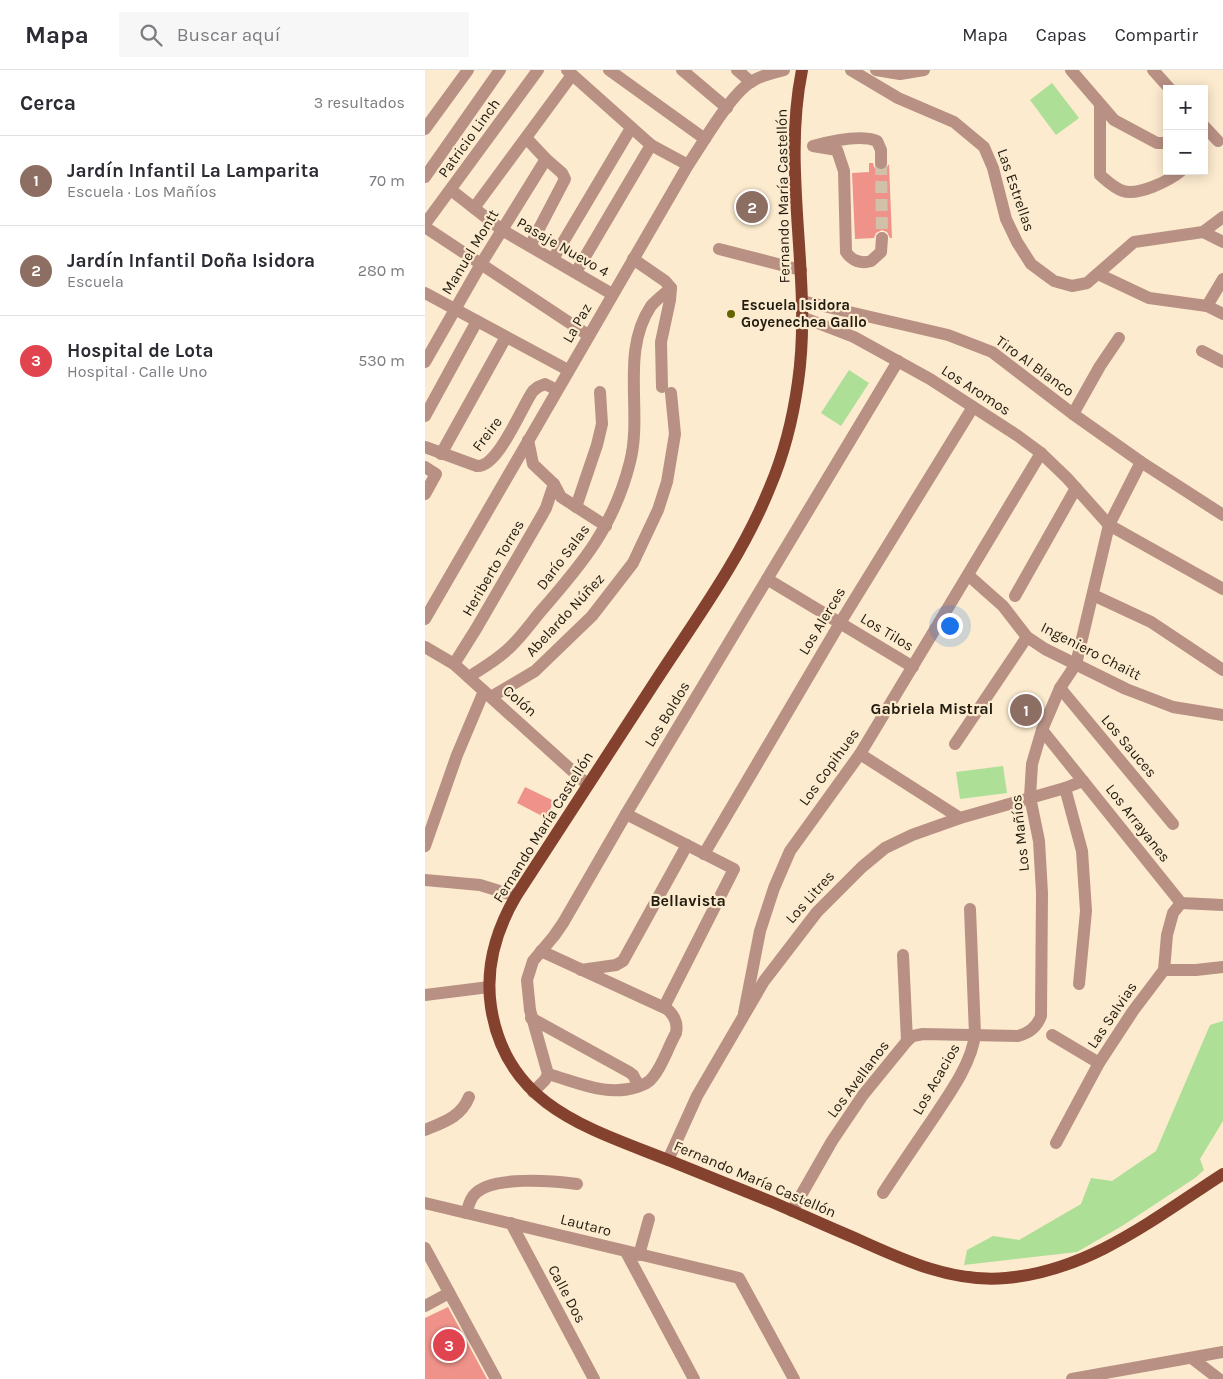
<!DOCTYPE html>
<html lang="es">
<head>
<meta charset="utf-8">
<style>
	:root { --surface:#fff; --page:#f7f7f7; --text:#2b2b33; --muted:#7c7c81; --line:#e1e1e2; --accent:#db2777 }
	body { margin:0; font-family:Karla,sans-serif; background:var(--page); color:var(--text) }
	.controls { position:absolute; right:15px; top:15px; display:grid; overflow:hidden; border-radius:0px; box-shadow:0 2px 12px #0003 }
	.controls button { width:45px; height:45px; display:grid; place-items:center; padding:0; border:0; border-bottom:1px solid var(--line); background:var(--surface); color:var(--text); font:25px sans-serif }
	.you { position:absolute; left:524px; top:555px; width:18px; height:18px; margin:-12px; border:4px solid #fff; border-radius:50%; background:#1a73e8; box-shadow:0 0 0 8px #1a73e833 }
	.badge { display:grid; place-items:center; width:32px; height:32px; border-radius:50%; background:var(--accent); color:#fff; font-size:16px; font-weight:700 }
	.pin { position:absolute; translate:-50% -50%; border:2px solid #fff; box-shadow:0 1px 5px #0006 }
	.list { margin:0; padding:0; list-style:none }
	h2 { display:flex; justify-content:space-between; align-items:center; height:65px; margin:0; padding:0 20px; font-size:21px }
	h2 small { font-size:16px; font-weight:400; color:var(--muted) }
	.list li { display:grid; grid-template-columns:32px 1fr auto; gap:15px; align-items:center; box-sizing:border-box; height:90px; padding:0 20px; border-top:1px solid var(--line) }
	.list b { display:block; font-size:19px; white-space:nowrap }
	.list p { margin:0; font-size:16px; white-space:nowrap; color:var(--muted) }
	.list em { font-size:16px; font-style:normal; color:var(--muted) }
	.icon { flex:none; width:28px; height:28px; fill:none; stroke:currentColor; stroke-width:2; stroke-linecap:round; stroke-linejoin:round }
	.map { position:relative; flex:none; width:798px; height:1309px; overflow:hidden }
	header { display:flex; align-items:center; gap:30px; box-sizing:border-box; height:70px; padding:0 25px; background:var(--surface); border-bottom:1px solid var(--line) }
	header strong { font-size:24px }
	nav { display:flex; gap:28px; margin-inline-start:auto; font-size:18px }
	.search { width:350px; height:45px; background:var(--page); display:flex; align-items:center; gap:12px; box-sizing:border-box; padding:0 18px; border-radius:0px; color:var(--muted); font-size:19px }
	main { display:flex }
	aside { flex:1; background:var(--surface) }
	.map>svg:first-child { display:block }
</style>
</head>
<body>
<header>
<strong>Mapa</strong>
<div class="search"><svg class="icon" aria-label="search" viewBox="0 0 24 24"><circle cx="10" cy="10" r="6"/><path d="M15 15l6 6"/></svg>Buscar aquí</div>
<nav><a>Mapa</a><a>Capas</a><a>Compartir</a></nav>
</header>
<main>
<aside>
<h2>Cerca<small>3 resultados</small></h2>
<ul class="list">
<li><span class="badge" style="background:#8d6e63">1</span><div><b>Jardín Infantil La Lamparita</b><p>Escuela · Los Mañíos</p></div><em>70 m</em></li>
<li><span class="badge" style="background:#8d6e63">2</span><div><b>Jardín Infantil Doña Isidora</b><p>Escuela</p></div><em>280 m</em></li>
<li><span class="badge" style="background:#e0444e">3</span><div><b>Hospital de Lota</b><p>Hospital · Calle Uno</p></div><em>530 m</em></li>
</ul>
</aside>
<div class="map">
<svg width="798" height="1309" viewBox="0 0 798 1309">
	<rect width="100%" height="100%" fill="#fcebce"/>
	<g fill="#addf96">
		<polygon points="627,13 654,48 631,65 605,30"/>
		<polygon points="424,300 444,313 416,356 396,343"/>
		<polygon points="578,696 582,723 535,729 531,702"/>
		<polygon points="798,951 798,1051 775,1089 779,1100 770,1108 697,1156 652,1182 539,1195 542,1180 568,1166 594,1170 656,1134 666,1108 687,1111 731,1081 785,955"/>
	</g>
	<g fill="#ef9289">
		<polygon points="444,93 448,93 449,97 456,101 460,100 464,94 467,168 465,168 462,162 457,160 451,163 449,168 430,169 427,103 444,102"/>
		<polygon points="100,717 129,731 121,748 92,733"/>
		<polygon points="23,1237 62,1309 0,1309 0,1248"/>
	</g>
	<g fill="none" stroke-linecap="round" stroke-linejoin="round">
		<polyline stroke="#d0c1a8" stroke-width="12" stroke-dasharray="12 6" stroke-linecap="butt" points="456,93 457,168"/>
		<g stroke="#b89084" stroke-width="12">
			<polyline points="142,0 226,75 263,95"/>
			<polyline points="184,0 280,69"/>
			<polyline points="257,0 302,38"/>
			<polyline points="312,0 326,12"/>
			<polyline points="426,0 473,28 529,52 559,77 568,98 581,149 592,172 606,194 629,211 647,216 662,213 709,172 778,162 798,147"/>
			<polyline points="451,0 475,4 499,0"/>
			<polyline points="646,0 689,50 732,73 742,73"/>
			<polyline points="728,0 745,19"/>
			<path d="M 675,34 L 675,105 C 682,111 689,118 698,121 C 713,126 744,111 756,101"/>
			<polyline points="779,56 793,71"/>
			<polyline points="0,59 43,0"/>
			<polyline points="101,68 121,89 137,103 140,109 105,176"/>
			<path d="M 456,93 L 456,80 L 452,71 C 435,64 406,71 388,76 L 412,80 L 419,101 L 421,182 C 427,191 436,194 446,191 L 456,182 L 457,168"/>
			<polyline points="0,107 75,0"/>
			<polyline points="26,120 77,160 187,224"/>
			<polyline points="49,138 147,5"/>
			<polyline points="0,154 113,0"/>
			<polyline points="0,157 163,265"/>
			<polyline points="778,162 798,172"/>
			<polyline points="294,179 376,200"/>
			<polyline points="128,189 206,58"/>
			<polyline points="208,189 240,211 246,218 245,230 236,272 237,317"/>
			<polyline points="151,202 226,75"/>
			<polyline points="673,204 724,228 782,236 798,244"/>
			<polyline points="0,223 143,300"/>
			<polyline points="377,231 523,265 567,282 648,344 716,392 798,445"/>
			<polyline points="782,236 798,209"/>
			<polyline points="377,247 429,267 505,309 593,366 616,383 642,408 684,455 798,519"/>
			<polyline points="777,281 798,292"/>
			<polyline points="0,292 56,194 121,89"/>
			<polyline points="648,344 675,296 694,268"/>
			<polyline points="0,346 52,251"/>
			<polyline points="103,370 108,394 129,414 136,427 181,456"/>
			<path d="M 0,377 L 52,396 C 73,398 97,336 108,321 L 113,317 L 120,314 L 132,320"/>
			<polyline points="16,384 81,267"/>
			<polyline points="0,397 11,404 0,424"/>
			<polyline points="151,437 172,375 177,354 175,322"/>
			<polyline points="543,505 578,536 602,567 620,579 701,619 748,637 798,645"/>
			<polyline points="342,509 488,597"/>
			<polyline points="668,525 726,552 798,600"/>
			<polyline points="590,526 651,418"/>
			<path d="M 0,549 L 263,95 C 278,73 305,25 326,12 C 336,5 348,3 359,0"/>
			<polyline points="0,577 29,594 163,715"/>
			<polyline points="29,594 51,559 116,447 121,438 129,414"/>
			<path d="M 44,607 C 56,599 70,591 81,581 C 94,570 105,554 116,541 C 158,493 189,456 205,392 C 218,342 195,282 226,236 C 231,230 239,224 246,218"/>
			<polyline points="635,618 748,754"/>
			<polyline points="66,627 110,601 167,546 208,493 233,440 242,412 250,364 246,323"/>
			<polyline points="617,660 756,833 798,835"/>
			<polyline points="530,674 602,567"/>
			<polyline points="435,684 535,748"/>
			<polyline points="640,718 657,781 661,841 654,914"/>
			<polyline points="201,744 309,799 239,937"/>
			<polyline points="0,776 32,685 59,621"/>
			<polyline points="279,784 415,553 548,337"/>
			<polyline points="0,810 55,815 91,826"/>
			<path d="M 116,881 L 242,939 C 249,945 253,953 251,963 C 243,977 238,995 228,1007 C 224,1013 218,1015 212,1017 C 182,1027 152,1012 123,1004"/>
			<polyline points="478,885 482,971"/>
			<polyline points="156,900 191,895 198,891 262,775"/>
			<polyline points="739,900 771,900 798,897"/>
			<polyline points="0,925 64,917"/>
			<polyline points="319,943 335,861 349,818 365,781 435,684 616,383"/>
			<polyline points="106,948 204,1002 208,1005 214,1016"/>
			<polyline points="627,965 674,993"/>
			<polyline points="108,1022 120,1010 123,1004 105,940 102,910 108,891 129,866 138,853 201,744 473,291"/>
			<path d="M 0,1060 C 19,1052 36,1047 44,1027"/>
			<polyline points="631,1073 674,993 708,941 739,900 742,865 748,843 756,833"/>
			<polyline points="243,1090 272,1026 339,911 392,842 437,797 460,778 487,765 535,748 640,718 658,711"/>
			<path d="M 458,1123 C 473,1100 488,1078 503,1056 C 520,1030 547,995 550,964 L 545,839"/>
			<polyline points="0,1133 314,1208 369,1309"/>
			<path d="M 367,1141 L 407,1071 L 438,1025 L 482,971 L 488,966 L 498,964 L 593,966 C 605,963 612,957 616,946 L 617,823 L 614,771 L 605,727 L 607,694 L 617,660 L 635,618 L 651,594 L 684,455 L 716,392"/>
			<path d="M 41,1143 C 43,1138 45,1129 49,1125 C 65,1105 129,1111 152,1114"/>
			<polyline points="86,1153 169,1309"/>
			<polyline points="0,1178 71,1309"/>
			<polyline points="201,1182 269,1309"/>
			<polyline points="214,1185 224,1149"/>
			<polyline points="0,1236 24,1223"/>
			<polyline points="768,1289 794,1309"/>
			<polyline points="647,1309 798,1282"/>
		</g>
		<path stroke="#84412e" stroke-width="12" d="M 377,0 C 356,103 388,209 373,312 C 368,348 359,384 345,417 C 317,487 271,549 230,612 C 184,683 137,754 91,826 C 71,860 60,897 66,937 C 81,1036 163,1058 243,1090 C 278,1104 312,1118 347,1132 C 375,1144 403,1157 432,1169 C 478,1190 528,1213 581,1208 C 664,1201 730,1148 798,1104"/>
	</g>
	<circle fill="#636500" stroke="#fcebce" stroke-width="2" cx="306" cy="244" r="5"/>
	<g text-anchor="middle" stroke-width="4.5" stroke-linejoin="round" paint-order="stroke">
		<g font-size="15" fill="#211b10" stroke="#fcebce">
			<text transform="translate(44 68) rotate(-54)" y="5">Patricio Linch</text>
			<text transform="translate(591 120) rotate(71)" y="5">Las Estrellas</text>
			<text transform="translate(358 126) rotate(-91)" y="5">Fernando María Castellón</text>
			<text transform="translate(138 177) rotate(30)" y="5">Pasaje Nuevo 4</text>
			<text transform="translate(45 182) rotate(-59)" y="5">Manuel Montt</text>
			<text transform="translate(152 253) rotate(-60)" y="5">La Paz</text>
			<text transform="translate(610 296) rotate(36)" y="5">Tiro Al Blanco</text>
			<text transform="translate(551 320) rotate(33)" y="5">Los Aromos</text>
			<text transform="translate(62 364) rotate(-53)" y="5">Freire</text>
			<text transform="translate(138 487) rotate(-53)" y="5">Darío Salas</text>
			<text transform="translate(68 498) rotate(-60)" y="5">Heriberto Torres</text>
			<text transform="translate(140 545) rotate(-47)" y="5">Abelardo Núñez</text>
			<text transform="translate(397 551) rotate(-59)" y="5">Los Alerces</text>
			<text transform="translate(462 562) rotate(31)" y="5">Los Tilos</text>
			<text transform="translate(666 581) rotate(27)" y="5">Ingeniero Chaitt</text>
			<text transform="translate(95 631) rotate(41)" y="5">Colón</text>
			<text transform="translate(242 644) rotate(-59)" y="5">Los Boldos</text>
			<text transform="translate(704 676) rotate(50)" y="5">Los Sauces</text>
			<text transform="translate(404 697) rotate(-54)" y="5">Los Copihues</text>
			<text transform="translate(713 753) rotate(52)" y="5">Los Arrayanes</text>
			<text transform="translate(118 757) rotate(-58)" y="5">Fernando María Castellón</text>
			<text transform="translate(595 763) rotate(-96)" y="5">Los Mañíos</text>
			<text transform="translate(385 827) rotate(-48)" y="5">Los Litres</text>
			<text transform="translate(687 945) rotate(-56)" y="5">Las Salvias</text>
			<text transform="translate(433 1009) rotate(-53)" y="5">Los Avellanos</text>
			<text transform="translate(511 1009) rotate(-60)" y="5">Los Acacios</text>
			<text transform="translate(330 1109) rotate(23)" y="5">Fernando María Castellón</text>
			<text transform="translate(161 1155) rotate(14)" y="5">Lautaro</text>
			<text transform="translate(142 1224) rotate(62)" y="5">Calle Dos</text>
		</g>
		<g font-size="15" font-weight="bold" fill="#211b10" stroke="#fcebce" text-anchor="start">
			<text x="316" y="240">Escuela Isidora<tspan x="316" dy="17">Goyenechea Gallo</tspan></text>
		</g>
		<g font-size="16" font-weight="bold" fill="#211b10" stroke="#fcebce">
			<text x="507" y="644">Gabriela Mistral</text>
			<text x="263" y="836">Bellavista</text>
		</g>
	</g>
</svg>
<div class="controls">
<button>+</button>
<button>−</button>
</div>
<div class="you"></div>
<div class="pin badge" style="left:601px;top:640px;background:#8d6e63">1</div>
<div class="pin badge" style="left:327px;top:137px;background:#8d6e63">2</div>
<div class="pin badge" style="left:24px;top:1275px;background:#e0444e">3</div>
</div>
</main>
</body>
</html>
